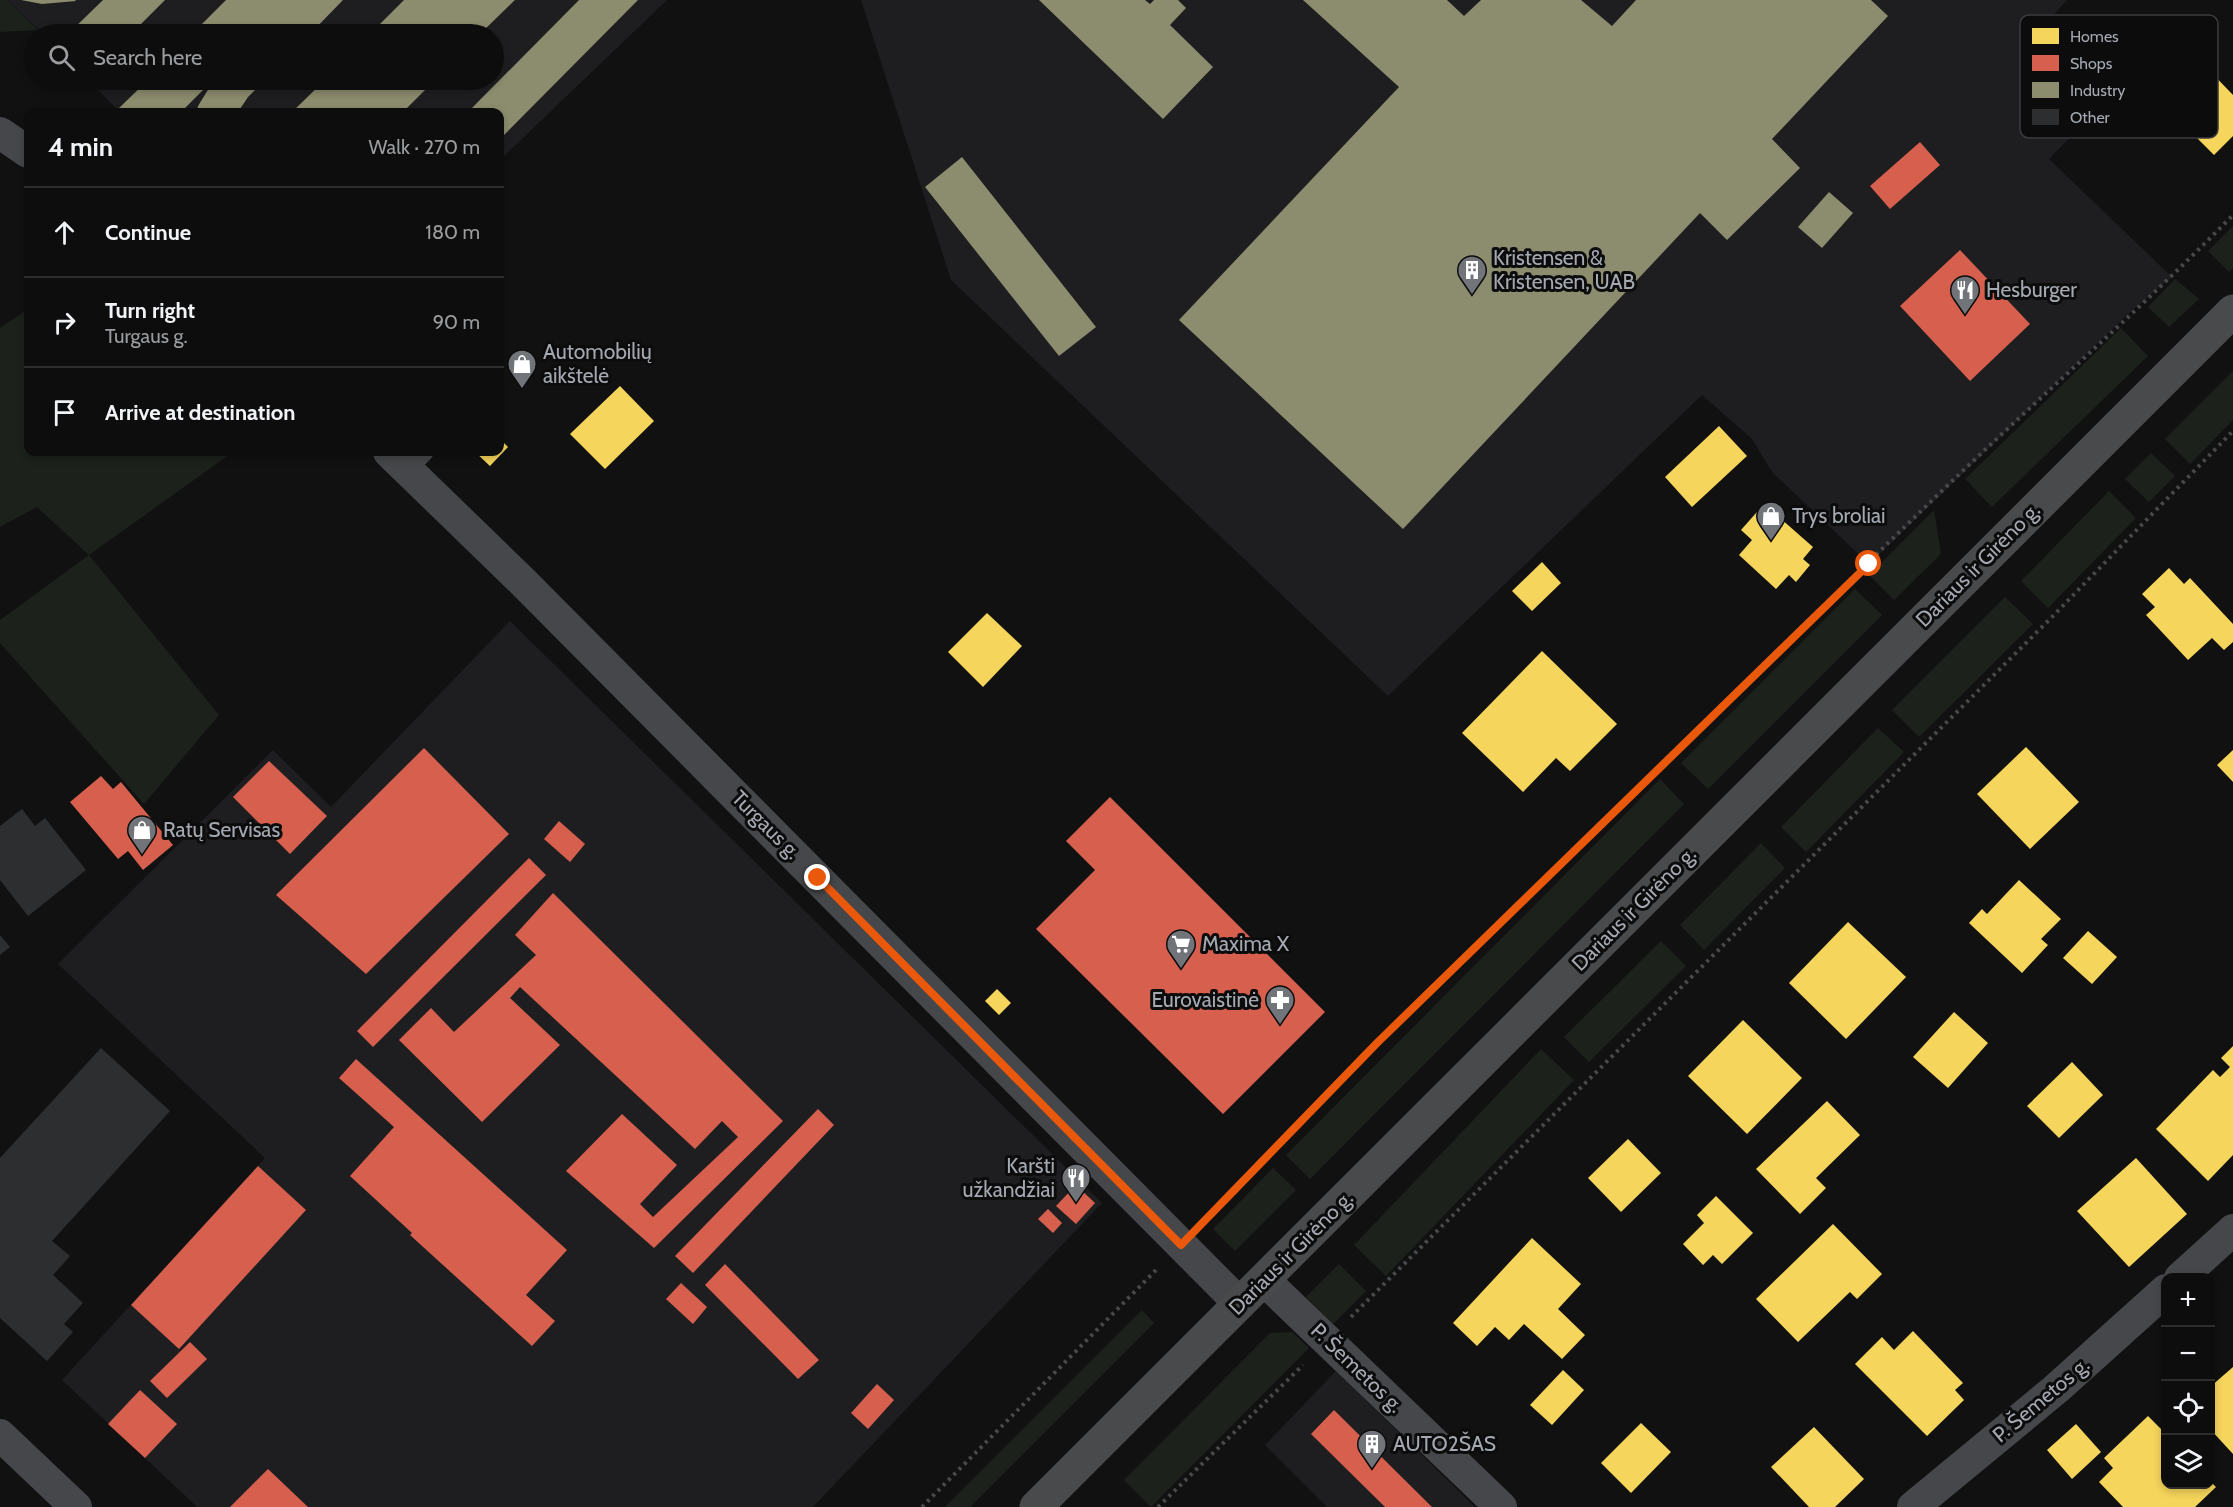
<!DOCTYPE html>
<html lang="en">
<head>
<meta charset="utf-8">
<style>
	:root { --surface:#0d0d0e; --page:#161617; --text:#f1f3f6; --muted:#9a9c9e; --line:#2d2d2e }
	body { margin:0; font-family:Cabin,sans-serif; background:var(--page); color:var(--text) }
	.controls { position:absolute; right:18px; bottom:18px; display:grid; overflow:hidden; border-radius:12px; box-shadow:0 3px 9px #0003 }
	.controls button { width:54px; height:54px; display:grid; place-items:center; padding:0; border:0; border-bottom:2px solid var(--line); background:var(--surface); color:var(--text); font:30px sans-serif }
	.stop { position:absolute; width:18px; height:18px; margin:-14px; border:4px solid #ea580c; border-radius:50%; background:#fff }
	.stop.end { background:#ea580c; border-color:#fff; box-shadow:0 2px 6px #0008 }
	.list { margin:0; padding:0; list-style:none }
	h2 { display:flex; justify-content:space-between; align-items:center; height:78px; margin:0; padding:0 24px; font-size:26px }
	h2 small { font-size:20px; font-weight:400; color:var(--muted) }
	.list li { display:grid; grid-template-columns:39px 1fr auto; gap:18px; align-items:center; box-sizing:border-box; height:90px; padding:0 24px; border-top:2px solid var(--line) }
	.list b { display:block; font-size:22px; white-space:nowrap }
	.list p { margin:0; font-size:20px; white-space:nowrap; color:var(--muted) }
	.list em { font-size:20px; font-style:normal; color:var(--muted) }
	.icon { flex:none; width:33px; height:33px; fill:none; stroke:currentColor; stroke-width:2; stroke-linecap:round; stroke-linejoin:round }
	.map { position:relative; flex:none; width:2233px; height:1507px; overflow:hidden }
	.search { position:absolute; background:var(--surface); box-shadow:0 3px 9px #0003; left:24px; top:24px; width:480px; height:66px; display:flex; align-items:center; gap:15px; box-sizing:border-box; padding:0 21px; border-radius:33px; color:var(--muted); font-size:22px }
	.panel { position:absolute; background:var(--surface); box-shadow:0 3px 9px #0003; left:24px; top:108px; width:480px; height:348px; border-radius:12px }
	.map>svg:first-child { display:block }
</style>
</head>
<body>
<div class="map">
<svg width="2233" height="1507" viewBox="0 0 2233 1507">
	<rect width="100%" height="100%" fill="#111112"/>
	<g fill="#1e1e20">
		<polygon points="7,0 667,0 500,160 500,112 120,112 88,80 494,80 494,34 43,34"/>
		<polygon points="861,0 2067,0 2050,19 2116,90 2049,159 2172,277 2131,311 1869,564 1772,472 1752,439 1702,395 1388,696 951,280"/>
		<polygon points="510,621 1102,1203 813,1507 197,1507 62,1380 265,1158 58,964 273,750 331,807"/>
		<polygon points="1336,1371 1475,1507 1327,1507 1265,1445"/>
	</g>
	<g fill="#1c211c">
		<polygon points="0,0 7,0 38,30 0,32"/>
		<polygon points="2233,226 2233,268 2229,272 2208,251"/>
		<polygon points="2175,279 2199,299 2169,327 2148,307"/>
		<polygon points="28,309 28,452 233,452 89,555 219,715 144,804 0,643 0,620 89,555 37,507 0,527 0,328"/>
		<polygon points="2121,328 2148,356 1992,507 1965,479"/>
		<polygon points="2233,371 2233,420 2190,464 2165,439"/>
		<polygon points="2151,453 2175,476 2149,502 2125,479"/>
		<polygon points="2109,491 2136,518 2048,608 2021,581"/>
		<polygon points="1934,510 1941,554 1894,600 1869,575"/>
		<polygon points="1855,589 1882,615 1708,789 1681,763"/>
		<polygon points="2005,597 2033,624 1919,737 1892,710"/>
		<polygon points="1878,728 1904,752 1806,852 1781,827"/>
		<polygon points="1660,779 1684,804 1310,1179 1286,1155"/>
		<polygon points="1761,843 1785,868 1704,950 1680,925"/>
		<polygon points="1661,941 1686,966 1589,1062 1564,1037"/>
		<polygon points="1541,1049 1574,1080 1386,1276 1354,1245"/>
		<polygon points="1273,1168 1296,1190 1235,1251 1213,1229"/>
		<polygon points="1339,1264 1366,1291 1333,1324 1306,1297"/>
		<polygon points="1142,1310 1154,1323 970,1507 945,1507"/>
		<polygon points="1292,1332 1309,1348 1151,1507 1124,1480 1270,1333"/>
	</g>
	<g fill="#f6d55c">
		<polygon points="2206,67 2233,95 2233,136 2214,155 2174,115 2203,87 2194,78"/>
		<polygon points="620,386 654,421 605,469 570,434"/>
		<polygon points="1719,426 1747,456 1692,507 1665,477"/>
		<polygon points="500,439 508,447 490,466 475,452 500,452"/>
		<polygon points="1764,504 1813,547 1803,559 1810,565 1796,582 1789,575 1776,589 1739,555 1752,540 1741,530"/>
		<polygon points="1542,562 1561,583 1532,611 1512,591"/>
		<polygon points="2169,568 2184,584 2190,578 2233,624 2233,642 2224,650 2212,638 2188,660 2146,615 2155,607 2142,594"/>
		<polygon points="987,613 1022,646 983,687 948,652"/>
		<polygon points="1542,651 1617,724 1570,771 1556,758 1523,792 1462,733"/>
		<polygon points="2026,747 2079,802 2030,849 1977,794"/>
		<polygon points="2233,750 2233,782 2217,765"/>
		<polygon points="2019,880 2061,919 2041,939 2048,945 2022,973 1969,923 1982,909 1987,914"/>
		<polygon points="1848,922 1906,977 1846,1039 1789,983"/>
		<polygon points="2088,931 2117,957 2092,984 2063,958"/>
		<polygon points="997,989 1011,1003 999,1015 985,1001"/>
		<polygon points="1954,1012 1988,1043 1948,1088 1913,1057"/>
		<polygon points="1743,1020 1802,1078 1747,1134 1688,1076"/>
		<polygon points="2233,1046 2233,1155 2208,1181 2156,1129 2213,1070 2220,1077 2230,1067 2221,1058"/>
		<polygon points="2072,1062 2103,1095 2059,1138 2027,1106"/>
		<polygon points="1827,1101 1860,1135 1816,1178 1826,1188 1800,1214 1756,1169"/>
		<polygon points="1628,1139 1661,1173 1621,1212 1588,1178"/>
		<polygon points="2136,1158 2187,1214 2129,1267 2077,1211"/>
		<polygon points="1716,1196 1753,1233 1722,1264 1713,1255 1703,1265 1683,1244 1704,1223 1697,1215"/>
		<polygon points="1833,1224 1882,1274 1857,1299 1850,1292 1798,1342 1756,1299"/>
		<polygon points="1532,1238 1581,1284 1558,1309 1585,1335 1562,1359 1524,1324 1509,1340 1495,1327 1477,1346 1453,1323"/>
		<polygon points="1913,1331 1963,1383 1955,1390 1964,1400 1927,1436 1855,1364 1882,1337 1894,1350"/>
		<polygon points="2233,1367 2233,1454 2210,1429 2210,1387"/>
		<polygon points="1563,1370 1584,1390 1552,1425 1530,1405"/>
		<polygon points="2148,1416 2166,1434 2166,1484 2210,1484 2210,1481 2216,1487 2195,1507 2123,1507 2099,1482 2113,1468 2104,1458"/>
		<polygon points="1641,1423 1671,1452 1631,1493 1601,1463"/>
		<polygon points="2076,1424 2101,1452 2072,1479 2047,1450"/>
		<polygon points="1814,1427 1864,1479 1835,1507 1809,1507 1771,1467"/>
	</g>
	<g fill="#d6604d">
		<polygon points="1920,142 1940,165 1890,209 1870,186"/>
		<polygon points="1960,250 2030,324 1970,381 1900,306"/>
		<polygon points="424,748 509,834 366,974 276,895"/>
		<polygon points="269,761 327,816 290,854 233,797"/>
		<polygon points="101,776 113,789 121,782 173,845 143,870 128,851 118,859 70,802"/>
		<polygon points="1110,797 1325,1012 1223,1114 1036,929 1095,870 1066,841"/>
		<polygon points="559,821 585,844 570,862 544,839"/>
		<polygon points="529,858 546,875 373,1047 357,1031"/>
		<polygon points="553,893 783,1121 654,1248 566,1171 622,1114 677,1165 640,1204 653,1217 738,1137 722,1121 695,1149 520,987 510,998 560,1045 482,1122 399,1040 431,1008 454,1032 536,955 515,935"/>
		<polygon points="356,1059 567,1250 526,1295 555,1321 532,1346 410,1235 412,1233 350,1176 394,1127 339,1078"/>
		<polygon points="818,1109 834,1125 693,1273 675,1256"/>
		<polygon points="258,1166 306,1210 179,1349 131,1305"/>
		<polygon points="1076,1185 1095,1203 1076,1224 1056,1206"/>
		<polygon points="1048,1209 1062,1223 1053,1233 1038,1219"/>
		<polygon points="725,1264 819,1360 798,1379 705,1285"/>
		<polygon points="681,1283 707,1307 693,1324 666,1299"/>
		<polygon points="190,1342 207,1359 167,1398 150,1381"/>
		<polygon points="877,1384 894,1400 868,1429 851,1413"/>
		<polygon points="140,1390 177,1424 145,1458 108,1424"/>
		<polygon points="1334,1410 1432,1507 1385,1507 1311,1434"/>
		<polygon points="268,1469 308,1507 230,1507"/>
	</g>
	<g fill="#8c8c6e">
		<polygon points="21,0 75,0 76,1 42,4"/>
		<polygon points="103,0 165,0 131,34 68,34"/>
		<polygon points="226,0 343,0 310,34 192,34"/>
		<polygon points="404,0 515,0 480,34 370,34"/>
		<polygon points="579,0 638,0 500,139 500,112 468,112"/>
		<polygon points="1039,0 1145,0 1150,4 1154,0 1178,0 1186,8 1170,25 1213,67 1163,119"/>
		<polygon points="1303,0 1447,0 1464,16 1481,0 1581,0 1612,26 1636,0 1871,0 1888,16 1772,139 1800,168 1727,240 1700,213 1403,529 1179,320 1399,87"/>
		<polygon points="148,80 213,80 181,112 120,112 117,110"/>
		<polygon points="214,80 265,80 248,97 238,112 197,112 198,106"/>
		<polygon points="325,80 435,80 403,112 292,112"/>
		<polygon points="962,157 1096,327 1059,356 925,187"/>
		<polygon points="1829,192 1853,213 1822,248 1798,227"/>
	</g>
	<g fill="#2d2e2f">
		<polygon points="22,809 35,826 45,818 86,870 28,916 0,880 0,826"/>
		<polygon points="0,935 10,947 0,955"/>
		<polygon points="101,1048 170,1111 52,1241 70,1256 53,1275 83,1303 64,1324 73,1332 47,1361 0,1318 0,1158"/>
	</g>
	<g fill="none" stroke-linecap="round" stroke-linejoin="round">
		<g stroke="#47494b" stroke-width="4" stroke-dasharray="3 4.5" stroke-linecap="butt">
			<path d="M 1205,1220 C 1449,970 1699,726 1950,483 C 2044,393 2142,308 2233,215"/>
			<polyline points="1351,1317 2049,620 2233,431"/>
			<polyline points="922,1507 1158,1268"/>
			<polyline points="1158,1507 1303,1365"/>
		</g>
		<polyline stroke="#46474a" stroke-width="16" points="409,470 426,452"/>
		<g stroke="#46474a" stroke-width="32">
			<polyline points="0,133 28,152"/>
			<polyline points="389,452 522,581 1240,1304"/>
			<polyline points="2180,1278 2233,1230"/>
			<polyline points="1264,1280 1501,1507"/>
			<polyline points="0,1435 76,1507"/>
			<polyline points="1913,1507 2056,1389 2166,1290"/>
		</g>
		<polyline stroke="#484a4c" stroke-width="33" points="1036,1507 2233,311"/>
	</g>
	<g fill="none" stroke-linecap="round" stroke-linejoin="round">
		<polyline stroke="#ea580c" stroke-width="8" points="818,878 1181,1245 1377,1043 1869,564"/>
	</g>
	<defs>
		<g id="building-pin" transform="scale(1.5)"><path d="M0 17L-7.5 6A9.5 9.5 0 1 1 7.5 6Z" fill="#717479" stroke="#0c0c0d"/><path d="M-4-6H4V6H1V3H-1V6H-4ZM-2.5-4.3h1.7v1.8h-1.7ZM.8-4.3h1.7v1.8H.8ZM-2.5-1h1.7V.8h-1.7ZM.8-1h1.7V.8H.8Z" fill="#fff"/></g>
		<g id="restaurant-pin" transform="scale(1.5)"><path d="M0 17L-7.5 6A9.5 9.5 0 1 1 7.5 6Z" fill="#717479" stroke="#0c0c0d"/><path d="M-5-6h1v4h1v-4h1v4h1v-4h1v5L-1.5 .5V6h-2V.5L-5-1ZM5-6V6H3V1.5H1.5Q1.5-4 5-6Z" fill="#fff"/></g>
		<g id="shop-pin" transform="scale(1.5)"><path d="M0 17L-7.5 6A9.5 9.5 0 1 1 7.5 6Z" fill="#717479" stroke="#0c0c0d"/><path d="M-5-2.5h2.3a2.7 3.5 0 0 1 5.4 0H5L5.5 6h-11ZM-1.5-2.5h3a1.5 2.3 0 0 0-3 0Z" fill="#fff"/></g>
		<g id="supermarket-pin" transform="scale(1.5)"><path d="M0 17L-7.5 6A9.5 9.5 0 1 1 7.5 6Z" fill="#717479" stroke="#0c0c0d"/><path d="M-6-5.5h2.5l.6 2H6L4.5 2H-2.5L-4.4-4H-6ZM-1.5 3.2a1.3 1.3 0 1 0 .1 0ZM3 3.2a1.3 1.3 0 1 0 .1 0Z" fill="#fff"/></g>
		<g id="pharmacy-pin" transform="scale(1.5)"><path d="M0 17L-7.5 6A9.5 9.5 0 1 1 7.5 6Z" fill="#717479" stroke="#0c0c0d"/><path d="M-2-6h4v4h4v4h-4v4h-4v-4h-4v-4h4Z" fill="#fff"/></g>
	</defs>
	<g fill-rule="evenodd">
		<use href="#building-pin" x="1472" y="270"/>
		<use href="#restaurant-pin" x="1965" y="290"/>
		<use href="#shop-pin" x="522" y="364"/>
		<use href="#shop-pin" x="1771" y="516"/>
		<use href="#shop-pin" x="142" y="830"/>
		<use href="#supermarket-pin" x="1181" y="944"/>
		<use href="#pharmacy-pin" x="1280" y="1000"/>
		<use href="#restaurant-pin" x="1076" y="1178"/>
		<use href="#building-pin" x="1372" y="1444"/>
	</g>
	<g text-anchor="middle" stroke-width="6" stroke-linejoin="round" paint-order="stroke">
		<g font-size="21" fill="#a4a9b1" stroke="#0c0c0d" text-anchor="start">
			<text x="1493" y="265">Kristensen &amp;<tspan x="1493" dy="24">Kristensen, UAB</tspan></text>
			<text x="1986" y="297">Hesburger</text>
			<text x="543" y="359">Automobilių<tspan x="543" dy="24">aikštelė</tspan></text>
			<text x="1792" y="523">Trys broliai</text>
			<text x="163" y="837">Ratų Servisas</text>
			<text x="1202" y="951">Maxima X</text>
			<text x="1259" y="1007" text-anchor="end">Eurovaistinė</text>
			<text x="1055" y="1173" text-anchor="end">Karšti<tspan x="1055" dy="24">užkandžiai</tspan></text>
			<text x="1393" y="1451">AUTO2ŠAS</text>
		</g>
		<g font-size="21" fill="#a4a9b1" stroke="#0c0c0d">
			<text transform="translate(1978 565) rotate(-45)" y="7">Dariaus ir Girėno g.</text>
			<text transform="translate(766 825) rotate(45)" y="7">Turgaus g.</text>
			<text transform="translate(1634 909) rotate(-45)" y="7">Dariaus ir Girėno g.</text>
			<text transform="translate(1291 1253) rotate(-45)" y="7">Dariaus ir Girėno g.</text>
			<text transform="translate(1357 1368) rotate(44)" y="7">P. Šemetos g.</text>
			<text transform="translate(2041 1400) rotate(-40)" y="7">P. Šemetos g.</text>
		</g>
	</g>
	<rect x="2020" y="15" width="198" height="123" rx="9" fill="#0c0c0d" stroke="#3a3b3e" stroke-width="1.5"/>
	<rect x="2032" y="28" width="27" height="16" fill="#f6d55c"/>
	<rect x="2032" y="55" width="27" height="16" fill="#d6604d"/>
	<rect x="2032" y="82" width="27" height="16" fill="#8c8c6e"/>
	<rect x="2032" y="109" width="27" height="16" fill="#2d2e2f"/>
	<g font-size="16" fill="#a4a9b1">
		<text x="2070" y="42">Homes</text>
		<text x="2070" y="69">Shops</text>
		<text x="2070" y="96">Industry</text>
		<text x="2070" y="123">Other</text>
	</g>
</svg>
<div class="controls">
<button>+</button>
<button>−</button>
<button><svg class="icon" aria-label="locate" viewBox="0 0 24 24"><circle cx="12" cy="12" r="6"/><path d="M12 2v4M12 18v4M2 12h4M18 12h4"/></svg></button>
<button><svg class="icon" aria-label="layers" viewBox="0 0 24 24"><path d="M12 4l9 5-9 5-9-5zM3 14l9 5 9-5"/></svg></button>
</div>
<div class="stop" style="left:1869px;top:564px"></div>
<div class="stop end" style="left:818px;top:878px"></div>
<div class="search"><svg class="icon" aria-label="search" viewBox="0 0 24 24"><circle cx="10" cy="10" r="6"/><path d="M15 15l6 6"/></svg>Search here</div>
<section class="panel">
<h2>4 min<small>Walk · 270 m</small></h2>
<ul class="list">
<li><svg class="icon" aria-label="ahead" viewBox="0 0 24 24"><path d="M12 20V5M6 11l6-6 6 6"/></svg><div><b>Continue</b></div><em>180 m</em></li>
<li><svg class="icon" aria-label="right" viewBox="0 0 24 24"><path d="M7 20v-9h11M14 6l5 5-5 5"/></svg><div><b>Turn right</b><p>Turgaus g.</p></div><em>90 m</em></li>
<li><svg class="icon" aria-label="arrive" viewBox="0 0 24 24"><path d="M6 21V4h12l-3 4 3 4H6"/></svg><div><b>Arrive at destination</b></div></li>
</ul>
</section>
</div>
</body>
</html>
